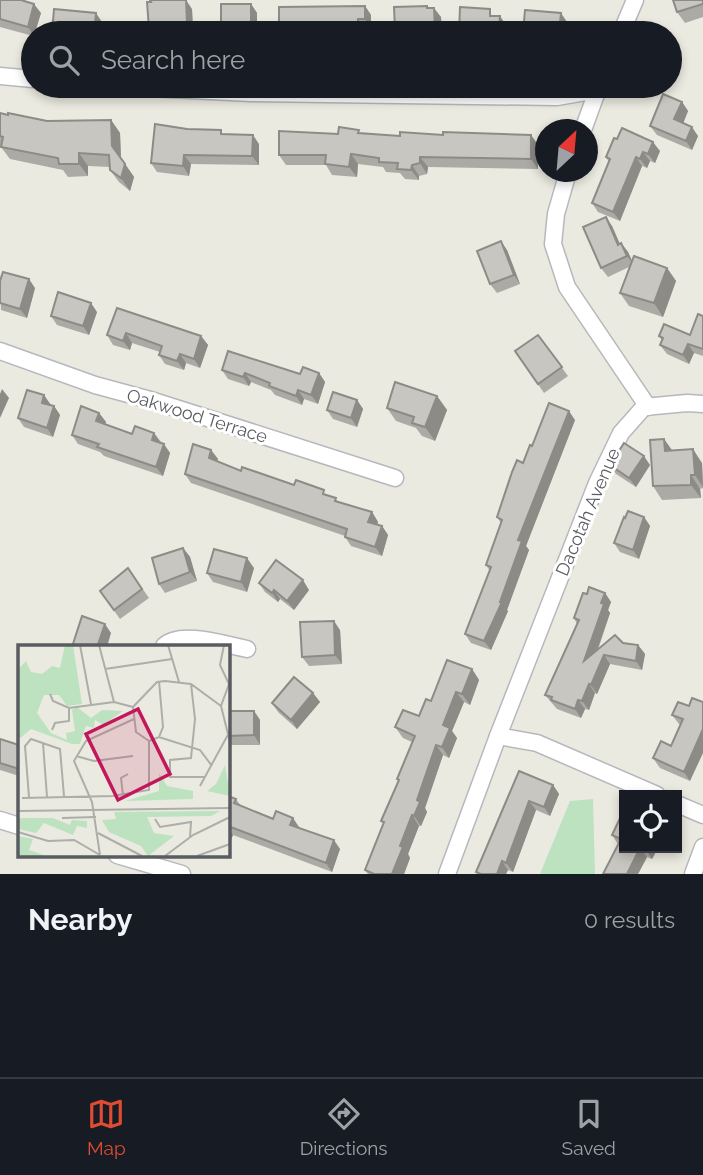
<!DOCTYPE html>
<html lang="en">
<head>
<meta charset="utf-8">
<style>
	:root { --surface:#171b24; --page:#242831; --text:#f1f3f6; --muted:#9ea1a6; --line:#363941; --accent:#df4b33 }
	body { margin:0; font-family:Raleway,sans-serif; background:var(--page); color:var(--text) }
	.controls { position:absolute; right:21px; bottom:21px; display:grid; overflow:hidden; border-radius:0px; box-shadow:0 4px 10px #0003 }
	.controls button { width:63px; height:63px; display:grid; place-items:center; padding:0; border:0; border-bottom:2px solid var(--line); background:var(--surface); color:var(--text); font:35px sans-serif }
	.compass { position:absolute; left:535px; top:119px; width:63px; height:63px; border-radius:50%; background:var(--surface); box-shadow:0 4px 10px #0003; rotate:26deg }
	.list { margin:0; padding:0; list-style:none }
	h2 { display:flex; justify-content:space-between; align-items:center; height:91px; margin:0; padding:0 28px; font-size:30px }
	h2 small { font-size:23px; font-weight:400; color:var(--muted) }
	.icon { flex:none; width:38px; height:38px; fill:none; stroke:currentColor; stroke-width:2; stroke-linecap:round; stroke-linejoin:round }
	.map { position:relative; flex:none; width:703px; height:874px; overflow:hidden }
	.search { position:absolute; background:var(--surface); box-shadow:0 4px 10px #0003; left:21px; right:21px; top:21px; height:77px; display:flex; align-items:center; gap:18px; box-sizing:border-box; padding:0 24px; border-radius:38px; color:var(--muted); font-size:26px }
	.sheet { height:203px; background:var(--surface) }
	nav { display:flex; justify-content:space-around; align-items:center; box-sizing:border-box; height:98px; border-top:2px solid var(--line); background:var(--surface); font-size:19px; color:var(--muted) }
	nav a { display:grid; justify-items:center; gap:4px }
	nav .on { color:var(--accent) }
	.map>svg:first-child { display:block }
</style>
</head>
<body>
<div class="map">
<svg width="703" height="874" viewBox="0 0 703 874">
	<rect width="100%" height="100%" fill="#ebeae0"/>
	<polygon fill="#bde2c0" points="593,799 595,874 540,874 570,801"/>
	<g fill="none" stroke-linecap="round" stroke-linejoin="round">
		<g stroke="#b6b8bd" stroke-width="19">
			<g id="street">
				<polyline points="621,33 635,0"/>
				<polyline points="0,76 33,79"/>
				<polyline points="108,86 251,93 557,97 597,90"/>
				<polyline points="583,130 599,86"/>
				<polyline points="568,172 556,214 553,244 567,287 648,407"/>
				<polyline points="0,351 95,385 154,401 395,478"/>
				<path d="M 164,646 C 180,630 226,645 247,649"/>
				<polyline points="498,736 537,743 657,795"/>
				<polyline points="677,804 703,815"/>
				<polyline points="0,820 19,826"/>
				<polyline points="117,855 182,874"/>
				<polyline points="447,874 498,736 597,483 621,433 644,407 687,403 703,404"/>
				<polyline points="693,874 703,847"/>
			</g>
		</g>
		<use href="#street" stroke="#fff" stroke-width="16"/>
	</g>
	<g fill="#acaaa5">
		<polygon points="0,0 41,13 33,36 0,27"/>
		<polygon points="703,0 703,17 685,23 677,12"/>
		<polygon points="251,4 257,13 257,33 227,33 221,25"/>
		<polygon points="365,6 371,15 371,28 364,28 364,33 282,33 279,28"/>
		<polygon points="428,8 441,17 442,33 398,33 395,29"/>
		<polygon points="192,9 193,31 170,33 152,33 149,29"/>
		<polygon points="682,102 688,111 683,123 698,136 692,150 657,135 650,126"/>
		<polygon points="0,113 47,121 111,120 120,133 121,158 134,177 130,191 119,182 110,170 110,167 88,166 88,176 68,177 63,170 10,159 1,147 0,146"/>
		<polygon points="187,129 224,134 259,144 259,165 191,164 189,176 157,172 151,163"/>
		<polygon points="361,133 400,136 531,135 538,145 538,169 428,167 427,174 419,176 419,180 405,179 400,173 386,172 383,167 358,164 357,177 332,175 326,165 286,165 279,155 338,134"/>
		<polygon points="614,138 660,151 655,163 650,161 647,168 642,166 620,221 598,212 592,203 609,162 606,157"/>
		<polygon points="612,226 620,244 621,243 628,252 632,261 667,268 676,281 663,317 629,306 620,293 629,267 608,277 601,268"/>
		<polygon points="507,250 520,284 497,293 490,284"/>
		<polygon points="0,281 35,288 27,318 1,310"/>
		<polygon points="117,308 201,336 208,345 200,368 186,363 184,370 165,364 159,355 160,352 132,343 130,350 113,345 107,335"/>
		<polygon points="97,312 89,335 57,325 51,316"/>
		<polygon points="703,316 703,356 694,353 689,364 667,354 660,345 662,340 659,336 690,335"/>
		<polygon points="538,335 568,376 544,393 515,351"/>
		<polygon points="222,370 300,374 319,373 325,382 318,404 304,399 302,405 275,395 271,390 251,382 249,386 228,379"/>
		<polygon points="44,395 50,405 54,406 60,415 53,437 24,427 18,418"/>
		<polygon points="437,396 447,410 435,441 422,436 416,428 396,421 387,408"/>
		<polygon points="357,400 363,409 357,427 333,419 327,410"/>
		<polygon points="99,413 106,422 105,424 132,434 154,433 170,453 163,476 104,456 100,452 78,444 72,435"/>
		<polygon points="575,420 526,546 529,550 507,610 508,611 491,650 471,643 465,634 490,571 486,565 501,523 497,517 532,446"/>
		<polygon points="664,439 672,450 702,463 703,488 700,489 701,498 662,500 653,486"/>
		<polygon points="211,450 218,459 217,461 241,471 328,495 339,502 372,512 378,522 377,525 382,526 388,535 382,556 351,546 345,537 345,536 191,483 185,474"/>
		<polygon points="610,465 650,465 636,487 616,474"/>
		<polygon points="644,517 650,526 639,559 620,552 614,543"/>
		<polygon points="183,548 190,557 197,581 165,593 159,584"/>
		<polygon points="128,568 149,598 120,619 100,591"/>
		<polygon points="254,568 247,592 213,582 207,573"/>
		<polygon points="259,583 309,590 294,610 280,599 278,602 265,592"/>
		<polygon points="605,593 611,602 608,610 610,613 598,650 623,643 638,645 645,654 642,670 610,664 597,694 595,693 589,710 585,709 581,718 557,709 545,695 577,624 574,618"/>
		<polygon points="340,630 342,664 309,666 302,657"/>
		<polygon points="472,669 479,680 470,705 464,702 452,731 457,738 449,758 443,755 425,808 427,812 421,826 419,826 408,854 410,858 404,874 368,874 365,870 384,824 381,821 399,781 397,779 412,742 403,738 395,727 419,716 431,701"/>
		<polygon points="313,693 320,702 297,729 278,712 272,703"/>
		<polygon points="689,706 690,781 660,768 653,758 671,746 681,725 679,724 672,715"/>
		<polygon points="228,711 254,711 260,720 260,745 228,745"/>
		<polygon points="0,739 19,745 19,776 0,770"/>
		<polygon points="519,771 553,785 559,794 550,816 536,810 513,872 508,870 506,874 477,874 476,872"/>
		<polygon points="228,796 236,799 241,806 299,827 340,849 332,872 233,835 230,842 228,841"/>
		<polygon points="623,812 624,813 624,848 658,848 652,859 647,857 638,874 603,874 618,844 612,835"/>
	</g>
	<g fill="#8c8b86">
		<polygon points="186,0 192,9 193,31 187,22"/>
		<polygon points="34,4 41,13 35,33 33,33 33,34 28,27"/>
		<polygon points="251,4 257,13 257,33 255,33 251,28"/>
		<polygon points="365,6 371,15 371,28 365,19"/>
		<polygon points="434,8 441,17 442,33 438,33 435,29"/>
		<polygon points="96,13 102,22 101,33 94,33"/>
		<polygon points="561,13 567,22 566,33 559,33"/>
		<polygon points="500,16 506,25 506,33 498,33"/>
		<polygon points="358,19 364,28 364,33 360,33 358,30"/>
		<polygon points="164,23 170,33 168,33 164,28"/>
		<polygon points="670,57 673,61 670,69"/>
		<polygon points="682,102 688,111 681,129 674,119"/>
		<polygon points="111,120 120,133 121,159 112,146"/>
		<polygon points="692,127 698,136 692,150 686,141"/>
		<polygon points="253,135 259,144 259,165 252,156"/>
		<polygon points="531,135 538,145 538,169 531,159"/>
		<polygon points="653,142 660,151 655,163 648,154"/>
		<polygon points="643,152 650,161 647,168 640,159"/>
		<polygon points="79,153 88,166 88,176 79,164"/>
		<polygon points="351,154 358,164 357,177 349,167"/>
		<polygon points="184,155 191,164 189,176 183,166"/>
		<polygon points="420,157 428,167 427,174 420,163"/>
		<polygon points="636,157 642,166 620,221 613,212"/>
		<polygon points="125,164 134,177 130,191 121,178"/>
		<polygon points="412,165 419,176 419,180 411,170"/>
		<polygon points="606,217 612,226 624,254 618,245"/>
		<polygon points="501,241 507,250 520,284 514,275"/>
		<polygon points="621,243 628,252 634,265 627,256"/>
		<polygon points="667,268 676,281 663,317 654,303"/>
		<polygon points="29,279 35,288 27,318 20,309"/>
		<polygon points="91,303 97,312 89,335 83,326"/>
		<polygon points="126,333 132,343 130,350 123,341"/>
		<polygon points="201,336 208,345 200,368 194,359"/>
		<polygon points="688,344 694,353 689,364 683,355"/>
		<polygon points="180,354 186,363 184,370 177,361"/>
		<polygon points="245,373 251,382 249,386 243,377"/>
		<polygon points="319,373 325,382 318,404 311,395"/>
		<polygon points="2,389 9,398 0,418 0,394"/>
		<polygon points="298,390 304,399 302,405 296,396"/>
		<polygon points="44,395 51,405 48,412 42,403"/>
		<polygon points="437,396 447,410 435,441 425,427"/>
		<polygon points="357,400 363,409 357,427 351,418"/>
		<polygon points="54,406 60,415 53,437 47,428"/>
		<polygon points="569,411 575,420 526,546 529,550 507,610 508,611 491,650 484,641 500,602 518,540"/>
		<polygon points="99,413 106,422 103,430 96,421"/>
		<polygon points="154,433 160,442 152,440"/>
		<polygon points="664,439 673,452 665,451"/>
		<polygon points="164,444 170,453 163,476 156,467"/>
		<polygon points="693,449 702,463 703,487 695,475"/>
		<polygon points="211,450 218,459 215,467 209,458"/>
		<polygon points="644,456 650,465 636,487 629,478"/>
		<polygon points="691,475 700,489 701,498 691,485"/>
		<polygon points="372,512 378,522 375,531 368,522"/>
		<polygon points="644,517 650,526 639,559 633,550"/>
		<polygon points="382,526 388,535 382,556 375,547"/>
		<polygon points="183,548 190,557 197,581 190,572"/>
		<polygon points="247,558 254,568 247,592 241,582"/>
		<polygon points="303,580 309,590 294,610 287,601"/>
		<polygon points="274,590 280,599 278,602 272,593"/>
		<polygon points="605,593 611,602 608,610 610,613 590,670 584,661"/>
		<polygon points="334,621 340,630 342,664 335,655"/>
		<polygon points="105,624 111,633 107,647 97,647"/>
		<polygon points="638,645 645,654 642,670 636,661"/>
		<polygon points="604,655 610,664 597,694 591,685"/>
		<polygon points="472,669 479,680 470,705 462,694"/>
		<polygon points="589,684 595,693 589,710 582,701"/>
		<polygon points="456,692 464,702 452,731 457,738 449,758 442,747 443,725"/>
		<polygon points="313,693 320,702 297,729 291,720"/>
		<polygon points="578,700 585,709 581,718 575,709"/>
		<polygon points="254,711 260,720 260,745 254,735"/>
		<polygon points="703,729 703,753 690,781 684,772"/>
		<polygon points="436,745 443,755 425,808 427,812 421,826 414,816 417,800"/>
		<polygon points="553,785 559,794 550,816 544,807"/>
		<polygon points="529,801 536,810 513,872 506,863"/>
		<polygon points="412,815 419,826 408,854 410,858 404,874 392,874 400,846"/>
		<polygon points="293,818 299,827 297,834 290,825"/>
		<polygon points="228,828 233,835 230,842 228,838"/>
		<polygon points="334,840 340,849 332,872 326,863"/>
		<polygon points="640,848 647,857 638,874 627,874"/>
		<polygon points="647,848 658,848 652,859 646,850"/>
		<polygon points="502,861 508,870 506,874 497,874"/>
	</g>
	<g fill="#c8c6c0" stroke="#8c8b86" stroke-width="2">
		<polygon points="0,0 21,0 34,4 28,27 0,19"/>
		<polygon points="150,0 186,0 187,22 164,23 164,28 149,29 147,2 151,2"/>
		<polygon points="673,0 703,0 703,4 677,12"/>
		<polygon points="221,4 251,4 251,28 237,28 237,25 221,25"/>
		<polygon points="365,6 365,19 358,19 358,30 279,28 279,7"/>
		<polygon points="427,6 427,8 434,8 435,29 395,29 394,7"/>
		<polygon points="460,7 490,9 490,16 500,16 498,33 459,33"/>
		<polygon points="54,9 96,13 94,33 52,33"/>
		<polygon points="525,10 561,13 559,33 523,33"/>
		<polygon points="663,94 682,102 674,119 692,127 686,141 650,126"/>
		<polygon points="0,113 8,115 8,113 47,121 111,120 112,146 125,164 121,178 110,170 109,155 79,153 79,164 59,164 58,158 1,147 3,137 0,136"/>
		<polygon points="155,124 187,129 221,130 221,134 253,135 252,156 184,155 183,166 151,163"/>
		<polygon points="339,127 359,130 358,133 400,136 400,132 443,135 443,132 531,135 531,159 420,157 420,163 412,165 411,170 397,169 398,163 379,162 379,158 351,154 349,167 325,164 326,155 279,155 279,131 338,134"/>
		<polygon points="622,128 653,142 648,154 643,152 640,159 636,157 613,212 592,203 610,159 606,157 614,138 617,139"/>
		<polygon points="606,217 618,245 621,243 627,256 601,268 583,227"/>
		<polygon points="501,241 514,275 490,284 477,251"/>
		<polygon points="634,256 667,268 654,303 620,293"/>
		<polygon points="3,272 29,279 20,309 0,303 0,281"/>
		<polygon points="58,292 91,303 83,326 51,316"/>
		<polygon points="117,308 201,336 194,359 180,354 177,361 159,355 162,346 126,333 123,341 107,335"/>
		<polygon points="698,314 703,316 703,349 688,344 683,355 660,345 663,338 659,336 664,324 690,335"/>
		<polygon points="538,335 562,367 538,384 515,351"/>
		<polygon points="228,351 300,374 303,367 319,373 311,395 298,390 296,396 269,386 270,383 245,373 243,377 222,370"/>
		<polygon points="395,382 437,396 425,427 412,423 414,417 387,408"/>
		<polygon points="27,390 44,395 42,403 54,406 47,428 18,418"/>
		<polygon points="333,392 357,400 351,418 327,410"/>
		<polygon points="549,403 569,411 518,540 522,541 500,602 502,602 484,641 465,634 491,567 486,565 502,520 497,517 512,472 517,460 523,463 530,445 532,446"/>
		<polygon points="81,406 99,413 96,421 132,434 135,426 154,433 152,440 164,444 156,467 97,447 99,444 72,435"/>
		<polygon points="664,439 665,451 693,449 695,475 691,475 691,485 653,486 650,440"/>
		<polygon points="624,443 644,456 629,478 610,465"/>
		<polygon points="193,444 211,450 209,458 241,471 242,467 294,485 296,480 324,490 323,494 336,498 335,501 372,512 368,522 382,526 375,547 345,537 347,529 185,474"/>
		<polygon points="628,511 644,517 633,550 614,543 624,517 625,518"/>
		<polygon points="183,548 190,572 159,584 152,558"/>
		<polygon points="214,549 247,558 241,582 207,573"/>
		<polygon points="276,560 303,580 287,601 274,590 272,593 259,583"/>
		<polygon points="128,568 142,589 114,610 100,591"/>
		<polygon points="589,587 605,593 601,603 604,604 584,661 615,635 623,643 638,645 636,661 604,655 591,685 589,684 582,701 578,700 575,709 551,700 552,697 545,695 579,620 574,618 583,593 587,594"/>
		<polygon points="82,616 105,624 97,647 72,647"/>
		<polygon points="334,621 335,655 302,657 300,622"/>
		<polygon points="447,660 472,669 462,694 456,692 443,725 450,728 442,747 436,745 417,800 420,802 414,816 412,815 400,846 403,847 392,874 374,874 365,870 384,822 381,821 399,780 397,779 415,736 395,727 403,710 419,716 426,699 431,701"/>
		<polygon points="294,677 313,693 291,720 272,703"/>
		<polygon points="692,698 703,702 703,729 684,772 653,758 661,741 671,746 683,719 672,715 678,702 689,706"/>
		<polygon points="228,711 254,711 254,735 228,736"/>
		<polygon points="0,739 19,745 19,769 0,763"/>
		<polygon points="519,771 553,785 544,807 529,801 506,863 502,861 497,874 481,874 476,872"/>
		<polygon points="228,796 236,799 234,803 273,819 276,811 293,818 290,825 334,840 326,863 228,826"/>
		<polygon points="623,812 624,813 624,848 647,848 646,850 640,848 627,874 603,874 621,839 612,835"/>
	</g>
	<g text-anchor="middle" stroke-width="6" stroke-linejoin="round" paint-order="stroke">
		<g font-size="18" fill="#595c61" stroke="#fff">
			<text transform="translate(197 416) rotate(17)" y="6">Oakwood Terrace</text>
			<text transform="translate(588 512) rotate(-67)" y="6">Dacotah Avenue</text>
		</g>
	</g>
	<g transform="translate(18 645)">
		<rect width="212" height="212" fill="#ebeae0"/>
		<path d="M 47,0 L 55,0 L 64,59 L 49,61 L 41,50 L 26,50 L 19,68 L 33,88 L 49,95 L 48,88 L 57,86 L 54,65 L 59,62 L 73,73 L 84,65 L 105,66 L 85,80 L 77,75 L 76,83 L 68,81 L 62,99 L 54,99 L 13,84 L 0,95 L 0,24 L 8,16 L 13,27 L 24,29 L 34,21 L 42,23 ZM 207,120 L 212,151 L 189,146 L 198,139 ZM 141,128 L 149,141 L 175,146 L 175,154 L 107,156 L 141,146 ZM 202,166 L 193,171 L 129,172 L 136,188 L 156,191 L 130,211 L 123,201 L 91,187 L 84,175 L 98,174 L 96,167 ZM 0,173 L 35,173 L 52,180 L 54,175 L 69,176 L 69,183 L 59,181 L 55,190 L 26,178 L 18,188 L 0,184 ZM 0,191 L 15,194 L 11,205 L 28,211 L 0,211 Z" fill="#bde2c0"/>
		<path fill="none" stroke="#adada9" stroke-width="2" d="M 62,0 L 73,59M 81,0 L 96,57M 150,0 L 161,37M 206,0 L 202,20 L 211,39 L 203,61 L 212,97M 87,24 L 154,14M 141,36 L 145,82 L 141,92M 173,39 L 177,74 L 173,113 L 152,115 L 152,132 L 187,132M 32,49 L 35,56 L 51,63 L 96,57 L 115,62M 115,62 L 139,37 L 147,36 L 173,39 L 203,61M 115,62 L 118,87 L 131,96M 34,85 L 37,78 L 51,76 L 51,63M 131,96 L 141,92 L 182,105 L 194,121M 25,98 L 29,152M 58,111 L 76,116 L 115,111M 182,141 L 212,86M 105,150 L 103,133 L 110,129M 11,152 L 7,101 L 13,94 L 42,104 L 46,151M 4,153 L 95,151 L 131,145 L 131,96M 0,166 L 212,163M 44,173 L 78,172M 137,174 L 142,182 L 173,177 L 172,192M 0,187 L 30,196 L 56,195 L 82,210M 80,188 L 124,211M 82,210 L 74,157 L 56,116 L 68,96 L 116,74M 147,211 L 175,190 L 212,172M 179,211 L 212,199"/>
		<path fill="#c2185b" fill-opacity="0.15" stroke="#c2185b" stroke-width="3.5" d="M 120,64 L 152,129 L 100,155 L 68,89 Z"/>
		<rect width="212" height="212" fill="none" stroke="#595c61" stroke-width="3.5"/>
	</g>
</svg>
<div class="controls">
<button><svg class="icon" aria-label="locate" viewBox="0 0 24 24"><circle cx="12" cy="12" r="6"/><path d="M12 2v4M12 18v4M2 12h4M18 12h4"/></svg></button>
</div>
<svg class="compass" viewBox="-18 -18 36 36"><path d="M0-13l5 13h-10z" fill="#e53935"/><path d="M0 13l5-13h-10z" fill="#9ea1a6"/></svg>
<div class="search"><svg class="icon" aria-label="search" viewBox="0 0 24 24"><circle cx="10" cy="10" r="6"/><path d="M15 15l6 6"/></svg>Search here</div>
</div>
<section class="sheet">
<h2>Nearby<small>0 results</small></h2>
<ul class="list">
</ul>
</section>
<nav>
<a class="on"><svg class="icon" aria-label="map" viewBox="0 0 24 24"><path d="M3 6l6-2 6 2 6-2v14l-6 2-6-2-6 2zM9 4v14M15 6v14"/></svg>Map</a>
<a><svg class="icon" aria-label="directions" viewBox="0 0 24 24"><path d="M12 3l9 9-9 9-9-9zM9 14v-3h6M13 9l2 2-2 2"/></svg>Directions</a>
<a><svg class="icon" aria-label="saved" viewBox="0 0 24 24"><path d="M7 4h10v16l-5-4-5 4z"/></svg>Saved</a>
</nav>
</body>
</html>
